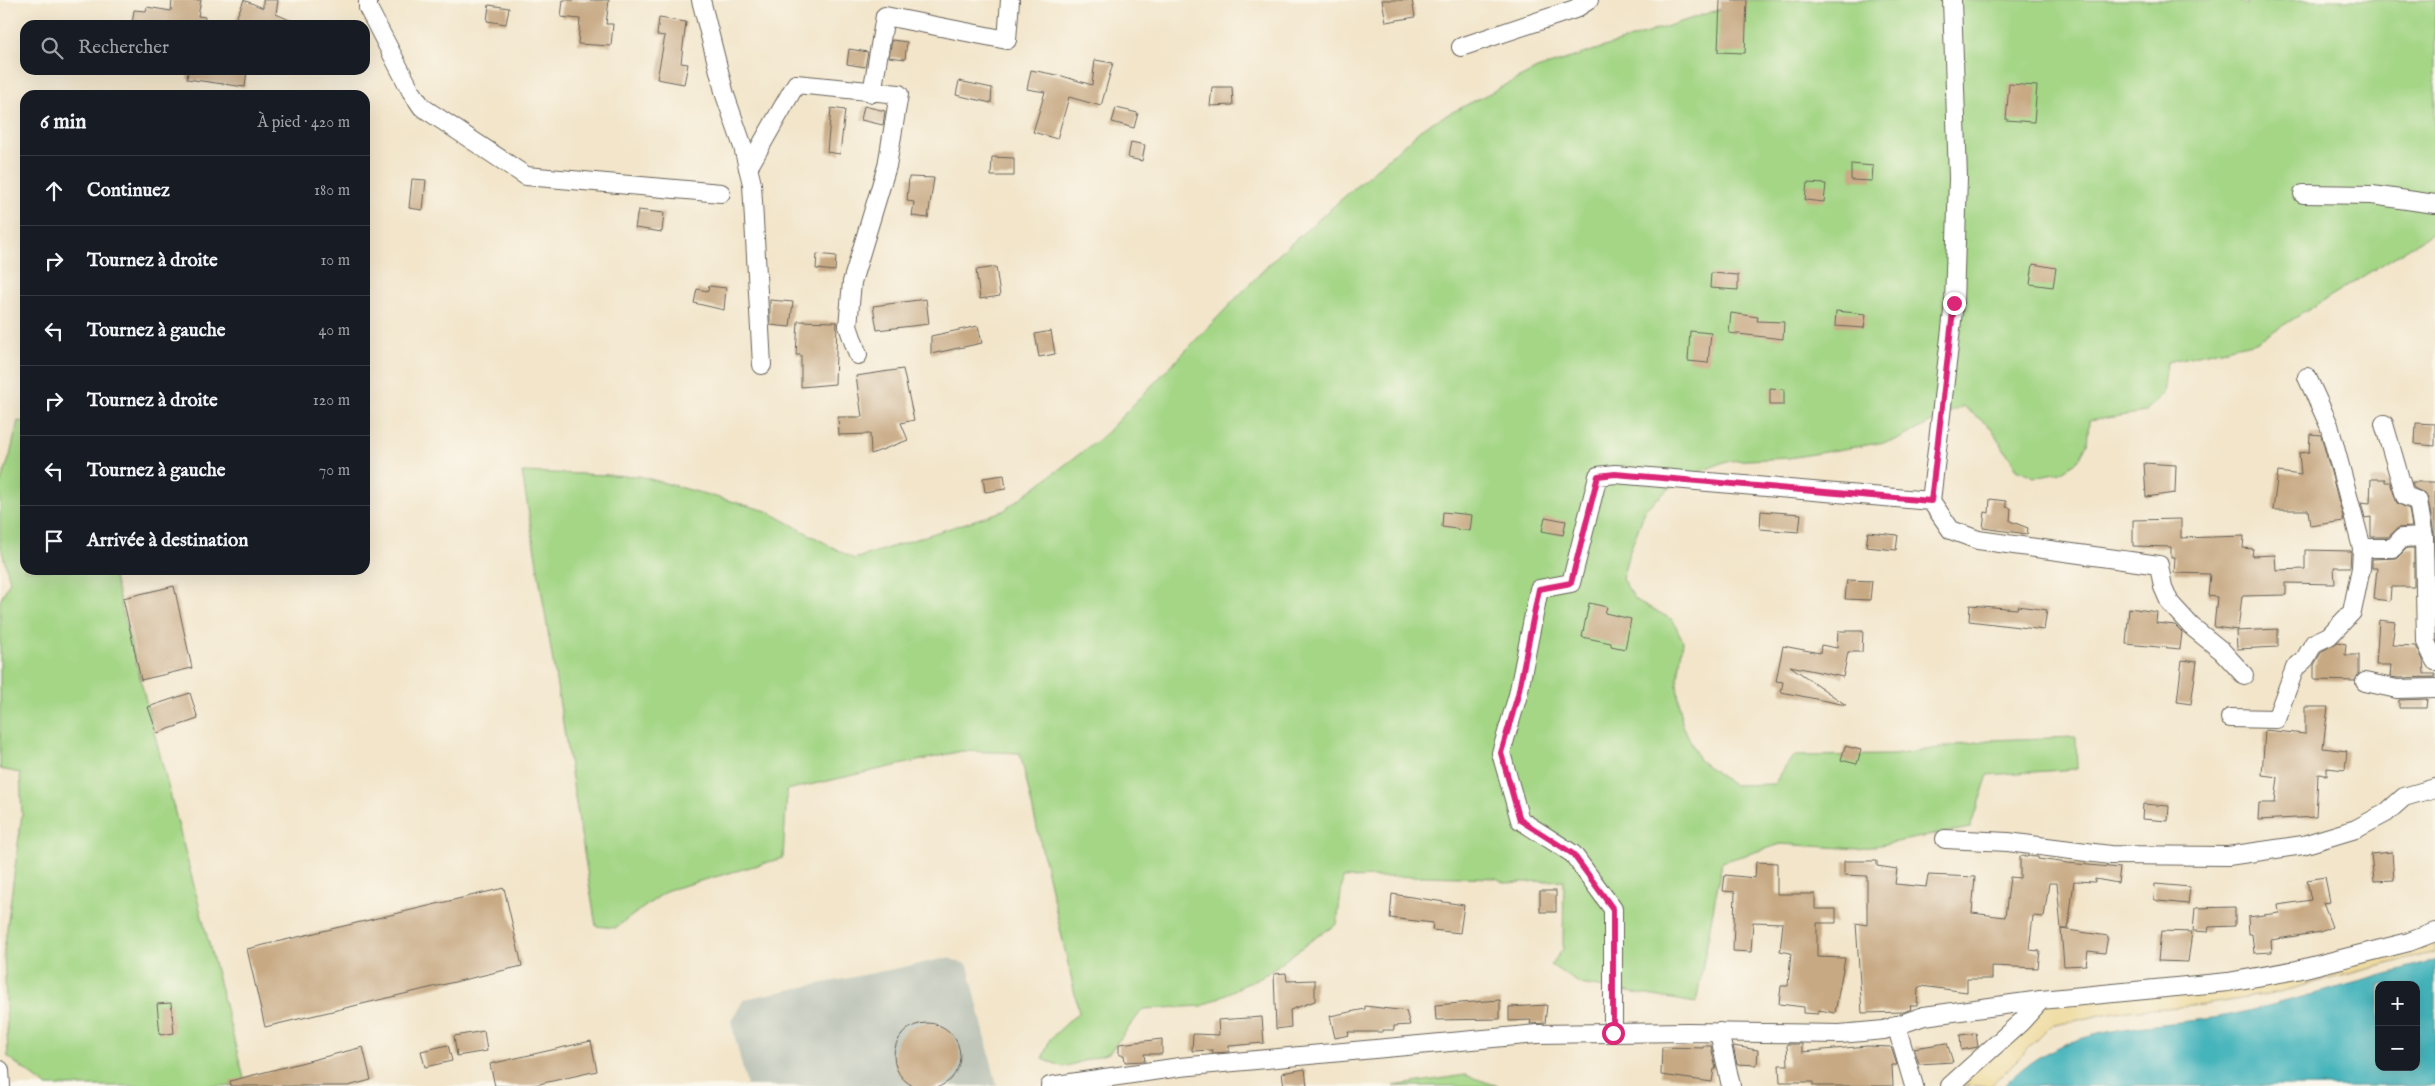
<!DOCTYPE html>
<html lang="fr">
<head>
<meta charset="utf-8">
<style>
	:root { --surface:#171b24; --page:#20242c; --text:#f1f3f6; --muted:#9ea1a6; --line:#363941 }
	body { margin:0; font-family:"IM FELL English",serif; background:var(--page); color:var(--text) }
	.controls { position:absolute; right:15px; bottom:15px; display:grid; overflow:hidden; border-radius:10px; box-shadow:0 5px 20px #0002 }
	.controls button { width:45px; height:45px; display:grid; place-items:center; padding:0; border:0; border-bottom:1px solid var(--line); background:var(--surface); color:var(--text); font:25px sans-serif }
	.stop { position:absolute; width:15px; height:15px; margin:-11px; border:4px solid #db2777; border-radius:50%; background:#fff }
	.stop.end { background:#db2777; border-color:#fff; box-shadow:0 1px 5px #0008 }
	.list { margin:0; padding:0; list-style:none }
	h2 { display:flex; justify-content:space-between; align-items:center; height:65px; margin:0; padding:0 20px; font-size:21px }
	h2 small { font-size:16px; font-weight:400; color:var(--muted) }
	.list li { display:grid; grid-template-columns:32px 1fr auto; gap:15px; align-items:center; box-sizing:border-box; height:70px; padding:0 20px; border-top:1px solid var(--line) }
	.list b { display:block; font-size:19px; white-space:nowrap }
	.list em { font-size:16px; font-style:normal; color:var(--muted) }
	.icon { flex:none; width:28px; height:28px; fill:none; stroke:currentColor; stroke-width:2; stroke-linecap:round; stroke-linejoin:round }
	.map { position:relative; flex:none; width:2435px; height:1086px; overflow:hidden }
	.search { position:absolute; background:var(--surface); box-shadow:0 5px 20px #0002; left:20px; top:20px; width:350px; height:55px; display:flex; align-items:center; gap:12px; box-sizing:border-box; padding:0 18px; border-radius:15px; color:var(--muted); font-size:19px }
	.panel { position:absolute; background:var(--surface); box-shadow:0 5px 20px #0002; left:20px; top:90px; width:350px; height:485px; border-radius:15px }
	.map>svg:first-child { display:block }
</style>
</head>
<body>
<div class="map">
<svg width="2435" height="1086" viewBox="0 0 2435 1086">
	<rect width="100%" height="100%" fill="#fbf7ec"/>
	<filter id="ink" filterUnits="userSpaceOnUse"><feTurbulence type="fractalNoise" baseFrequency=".02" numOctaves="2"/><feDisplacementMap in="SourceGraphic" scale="10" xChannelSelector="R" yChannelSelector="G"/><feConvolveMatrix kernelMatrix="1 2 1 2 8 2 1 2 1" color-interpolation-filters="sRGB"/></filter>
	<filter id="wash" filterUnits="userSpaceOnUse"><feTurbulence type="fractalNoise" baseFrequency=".0096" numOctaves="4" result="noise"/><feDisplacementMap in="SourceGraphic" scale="20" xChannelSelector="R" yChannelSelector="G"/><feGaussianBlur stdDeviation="1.12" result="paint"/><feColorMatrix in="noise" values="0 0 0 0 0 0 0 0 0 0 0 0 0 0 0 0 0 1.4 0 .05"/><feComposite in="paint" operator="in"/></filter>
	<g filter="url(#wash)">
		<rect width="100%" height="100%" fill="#f2e5ca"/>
		<polygon fill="#c0c6ba" points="948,958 968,965 997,1086 747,1086 731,1021 744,999"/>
		<g fill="#a4d686" stroke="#607951">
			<polygon points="1748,0 2237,0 2247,5 2249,0 2435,0 2435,232 2256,342 2167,362 2163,394 2145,412 2089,421 2087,444 2078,461 2060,472 2034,477 2017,469 1990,427 1963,406 1897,440 1789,458 1727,461 1681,479 1646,508 1628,556 1622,579 1636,600 1673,620 1683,641 1677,685 1682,723 1699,760 1733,785 1774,784 1793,756 1894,755 1989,740 2076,737 2077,769 1988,775 1970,828 1859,849 1781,844 1722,862 1696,1003 1580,984 1551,965 1563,949 1564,880 1505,883 1496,878 1425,876 1343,878 1337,924 1313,939 1268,973 1202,1006 1143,1009 1109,1053 1064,1067 1042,1059 1050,1039 1079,1012 1020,753 962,751 787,790 783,858 668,890 615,928 596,926 522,472 639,476 767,511 854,559 1003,511 1101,438 1278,255 1425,126 1537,69"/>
			<polygon points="18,421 25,422 25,570 112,570 246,1086 46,1086 8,1057 4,951 22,814 20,773 0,769 0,601 10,581 0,544 0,484 10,456"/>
			<polygon points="1465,1075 1498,1086 1393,1086"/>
		</g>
		<polygon fill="#eeda9e" stroke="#857b5d" points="2435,929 2435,952 2275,993 2203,1005 2115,1012 2051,1026 1991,1086 1952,1086 2038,1000 2225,985"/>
		<path fill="#44b4bb" stroke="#30686c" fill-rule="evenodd" d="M 2435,959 L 2435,1086 L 2004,1086 C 2066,1017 2163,1031 2244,1012 C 2305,997 2364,980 2424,964 ZM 2379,985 L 2416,985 L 2416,1067 L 2379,1067 Z"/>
		<g id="blocks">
			<g fill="#c7a983">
				<polygon points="172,0 201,0 198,16 205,17 204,25 132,25 134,10 146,11 147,7 171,11"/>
				<polygon points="244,0 263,8 263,0 278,0 276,14 301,25 233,25"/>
				<polygon points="563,0 609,0 606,24 613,24 611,46 578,44 580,19 561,17"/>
				<polygon points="1382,0 1412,0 1415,17 1386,22"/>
				<polygon points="1720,0 1747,0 1745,53 1718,52"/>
				<polygon points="489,5 509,8 506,24 487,21"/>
				<polygon points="659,18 686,22 681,63 688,64 684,84 657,79 665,36 657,35"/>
				<polygon points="892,40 907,42 905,59 889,57"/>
				<polygon points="849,49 868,52 865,67 847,64"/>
				<polygon points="1095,60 1113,63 1101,106 1069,97 1057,139 1033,132 1045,92 1027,89 1031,70 1062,76 1092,85"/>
				<polygon points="188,70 247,70 245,87 187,79"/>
				<polygon points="959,81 992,88 991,103 956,95"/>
				<polygon points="2009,84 2037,86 2034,122 2006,120"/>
				<polygon points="1212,87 1232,87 1233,105 1210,106"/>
				<polygon points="864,106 885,111 883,125 861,120"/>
				<polygon points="831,108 845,110 840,154 827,152"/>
				<polygon points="1116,108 1138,113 1134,128 1112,122"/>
				<polygon points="1131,142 1145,145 1142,161 1128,158"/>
				<polygon points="992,157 1014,158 1014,176 991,176"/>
				<polygon points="1851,164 1873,166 1872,181 1851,180"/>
				<polygon points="909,177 934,178 928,218 912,216 914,202 907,201"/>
				<polygon points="412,179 426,180 423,210 409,208"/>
				<polygon points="1807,183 1826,184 1824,202 1805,200"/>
				<polygon points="638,210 664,213 662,232 635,228"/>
				<polygon points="817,254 836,256 835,271 816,269"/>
				<polygon points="2033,264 2056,268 2053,287 2030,284"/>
				<polygon points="996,267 1000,296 980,299 976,270"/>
				<polygon points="1711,273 1738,275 1738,290 1710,288"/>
				<polygon points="709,286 726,288 724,310 694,303 697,289 708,291"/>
				<polygon points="926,299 929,324 877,330 873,306"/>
				<polygon points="770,300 793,302 790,327 770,325"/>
				<polygon points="1836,311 1866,314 1864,328 1835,326"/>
				<polygon points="1731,313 1758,317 1757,321 1784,322 1783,339 1729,333"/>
				<polygon points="798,321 837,322 835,384 801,387 801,355 796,355"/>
				<polygon points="978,326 982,343 931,354 931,336"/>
				<polygon points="1051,331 1055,354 1039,357 1035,334"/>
				<polygon points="1690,331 1711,333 1708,363 1688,361"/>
				<polygon points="903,369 914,420 901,423 908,440 871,454 870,434 839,435 838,417 862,417 856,376"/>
				<polygon points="1770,388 1784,389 1784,405 1770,405"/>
				<polygon points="2416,423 2435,424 2435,446 2415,444"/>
				<polygon points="2310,434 2321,435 2344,521 2310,526 2308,510 2273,510 2278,472 2301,475 2299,453 2309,452"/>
				<polygon points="2144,463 2176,465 2175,493 2146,497"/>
				<polygon points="1004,475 1006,489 985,492 983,478"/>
				<polygon points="2371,479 2385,479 2385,482 2390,482 2397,503 2409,509 2412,527 2398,528 2388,537 2371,537 2371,517 2365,518 2361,502 2370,503"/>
				<polygon points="2412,482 2435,482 2435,557 2434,535 2428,499 2426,494 2414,488"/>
				<polygon points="1990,499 2006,501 2006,507 2011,508 2010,521 2028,528 2027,534 1983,528 1985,512 1989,513"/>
				<polygon points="1761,511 1801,514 1799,532 1760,529"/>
				<polygon points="1443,512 1472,515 1470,531 1442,527"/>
				<polygon points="1545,517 1566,521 1563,535 1542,531"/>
				<polygon points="2181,519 2181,538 2244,536 2243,548 2253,549 2252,556 2275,555 2276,570 2305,569 2305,550 2351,551 2350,567 2334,567 2335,584 2286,583 2286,595 2242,596 2238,630 2214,627 2217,597 2208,596 2210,574 2174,573 2175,557 2171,557 2171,547 2133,546 2133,520"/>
				<polygon points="1868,532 1898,535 1896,550 1866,547"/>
				<polygon points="2407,548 2414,548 2414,587 2391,587 2390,601 2374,599 2377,568 2372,568 2372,559 2397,558"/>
				<polygon points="1847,580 1872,581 1870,600 1845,599"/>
				<polygon points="174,586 192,668 141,680 123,598"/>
				<polygon points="1589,603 1607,607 1605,613 1631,619 1625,649 1611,646 1611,643 1582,637"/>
				<polygon points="1970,605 2017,609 2018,606 2047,610 2044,630 1969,621"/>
				<polygon points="2129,608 2157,612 2156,623 2175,625 2182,632 2180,649 2126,644"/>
				<polygon points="2379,620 2395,622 2392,645 2416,646 2423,660 2424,674 2435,674 2435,677 2398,678 2390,677 2391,665 2376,665"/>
				<polygon points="2278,629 2278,647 2237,649 2236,631"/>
				<polygon points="1838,631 1863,631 1862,652 1848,652 1843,677 1790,666 1846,705 1781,692 1783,682 1776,681 1783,646 1820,653 1821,645 1837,648"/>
				<polygon points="2338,642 2346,644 2345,655 2359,655 2359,673 2355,681 2314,680 2314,665 2322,651"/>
				<polygon points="2182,660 2197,662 2191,704 2177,702"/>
				<polygon points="190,693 198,719 157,733 148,707"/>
				<polygon points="2427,699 2426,708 2399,708 2399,700"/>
				<polygon points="2305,707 2328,707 2323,748 2347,751 2345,770 2327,768 2327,775 2318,774 2316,817 2258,820 2259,803 2275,803 2278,777 2262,775 2265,730 2305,734"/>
				<polygon points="1845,746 1861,750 1857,764 1841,760"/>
				<polygon points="2143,804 2169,806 2168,821 2142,819"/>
				<polygon points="2392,852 2394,880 2374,881 2371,854"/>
				<polygon points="2020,856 2038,857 2038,859 2068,863 2120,868 2118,883 2095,879 2095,882 2074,881 2068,929 2061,929 2057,883 2049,883 2044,917 2033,916 2029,950 2040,951 2038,968 1992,966 1992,979 1967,979 1967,992 1921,986 1918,988 1917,1006 1910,1006 1911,1009 1904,1012 1862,1013 1856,923 1867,925 1867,876 1844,875 1844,861 1877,861 1877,866 1897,869 1895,884 1926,887 1928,875 1975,877 1972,913 2005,917 2010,877 2020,878"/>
				<polygon points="1756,862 1777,863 1777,894 1815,894 1815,909 1836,909 1836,923 1817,923 1817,957 1845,958 1835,1013 1819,1010 1818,1014 1804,1013 1804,1007 1779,1004 1781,986 1788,986 1791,953 1780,951 1783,923 1753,922 1751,952 1733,951 1735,892 1723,891 1725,875 1755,878"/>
				<polygon points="2325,877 2330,902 2323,903 2332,927 2321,932 2271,940 2272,952 2254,953 2252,934 2249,934 2248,917 2279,913 2278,905 2311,900 2307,880"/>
				<polygon points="2155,884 2190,887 2188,904 2158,901 2154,899"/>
				<polygon points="504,888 522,966 265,1027 247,949"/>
				<rect x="1540" y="891" width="16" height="21"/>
				<polygon points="1392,894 1464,905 1460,933 1432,930 1433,923 1390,918"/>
				<polygon points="2235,907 2235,926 2209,927 2208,932 2193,931 2195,908"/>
				<polygon points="2061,929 2108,936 2105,953 2088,951 2086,965 2064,966"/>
				<polygon points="2161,931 2192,932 2188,962 2158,961"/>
				<polygon points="1286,973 1287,981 1315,980 1315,1001 1290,1010 1291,1027 1276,1029 1274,974"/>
				<polygon points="1500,1000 1500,1019 1436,1020 1435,1005"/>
				<polygon points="171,1003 174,1033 160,1035 157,1004"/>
				<polygon points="1547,1005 1545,1023 1530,1024 1531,1020 1509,1021 1509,1007"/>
				<polygon points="1365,1006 1406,1011 1410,1025 1394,1026 1394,1030 1383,1030 1383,1032 1348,1032 1349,1035 1335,1038 1330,1016 1365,1009"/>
				<polygon points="1262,1017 1264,1043 1229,1046 1229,1052 1212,1053 1213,1050 1192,1051 1193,1034 1219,1035 1218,1020"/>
				<circle cx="927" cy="1056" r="33"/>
				<polygon points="484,1031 487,1051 457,1056 454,1036"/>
				<polygon points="1976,1033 1978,1047 1961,1050 1960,1035"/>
				<polygon points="1162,1039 1162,1054 1144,1054 1145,1061 1125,1062 1124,1055 1119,1055 1119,1044"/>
				<polygon points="591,1041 597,1071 530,1086 495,1086 490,1064"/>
				<polygon points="1947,1043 1953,1062 1919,1064 1914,1048"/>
				<polygon points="1787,1044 1802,1044 1802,1052 1867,1046 1891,1047 1897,1065 1892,1065 1893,1086 1813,1086 1813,1082 1780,1082 1779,1065 1788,1065"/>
				<polygon points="448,1045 452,1061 425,1067 421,1051"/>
				<polygon points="1703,1046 1711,1046 1716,1069 1714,1069 1712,1082 1661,1075 1662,1047 1703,1048"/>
				<polygon points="1733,1046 1758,1050 1757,1065 1737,1064"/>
				<polygon points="363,1047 371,1080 348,1086 231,1086 230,1081"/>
				<polygon points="1305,1069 1307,1086 1284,1086 1282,1073"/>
			</g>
		</g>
	</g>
	<g filter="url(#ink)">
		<use href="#blocks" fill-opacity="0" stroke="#676259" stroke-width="1"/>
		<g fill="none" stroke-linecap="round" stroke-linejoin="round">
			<g stroke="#676259" stroke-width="20">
				<g id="street">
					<polyline points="368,0 368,8 411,91 422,107 526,176 721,193"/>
					<polyline points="701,0 725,95 743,147 752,184 762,365"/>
					<polyline points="1461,47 1575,9 1589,0"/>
					<polyline points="872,93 885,16 1007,40 1010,0"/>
					<polyline points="748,168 796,84 899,94 887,166 852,282 848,326 858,355"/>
					<polyline points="2303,194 2372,195 2435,204"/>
					<polyline points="2384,424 2405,496 2418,501 2424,537 2426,642 2435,661"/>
					<polyline points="1931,501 1954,303 1958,178 1952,0"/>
					<polyline points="2362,548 2393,548 2402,538 2424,537"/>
					<polyline points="2365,682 2397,689 2435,688"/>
					<polyline points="2230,718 2276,719 2295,668 2305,659 2314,643 2329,636 2352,612 2361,568 2362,548 2329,425 2307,377"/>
					<polyline points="1945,839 2008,842 2110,855 2228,856 2303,845 2356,829 2386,813 2404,797 2435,788"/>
					<polyline points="1896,1025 1914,1086"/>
					<polyline points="1719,1032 1731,1086"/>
					<polyline points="1613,1033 1613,909 1573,854 1520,820 1501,753 1518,695 1539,589 1571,583 1598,476 1615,474 1931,501 1951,530 1978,540 2159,565 2163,587 2170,603 2191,626 2222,651 2244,675"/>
					<polyline points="0,1070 1,1086"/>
					<polyline points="1050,1086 1180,1067 1537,1034 1687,1032 1840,1034 1884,1030 1924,1016 2041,1000 2228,982 2297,970 2409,942 2435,932"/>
					<polyline points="1950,1086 2021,1022 2041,1000"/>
				</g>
			</g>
			<use href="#street" stroke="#fff" stroke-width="18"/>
		</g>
	</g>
	<g fill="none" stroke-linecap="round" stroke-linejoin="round" filter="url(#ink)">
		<polyline stroke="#db2777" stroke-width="6" points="1613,1033 1613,909 1573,854 1520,820 1501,753 1518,695 1539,589 1571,583 1598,476 1615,474 1931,501 1954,303"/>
	</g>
</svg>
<div class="controls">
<button>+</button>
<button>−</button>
</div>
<div class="stop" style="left:1613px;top:1033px"></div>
<div class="stop end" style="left:1954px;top:303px"></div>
<div class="search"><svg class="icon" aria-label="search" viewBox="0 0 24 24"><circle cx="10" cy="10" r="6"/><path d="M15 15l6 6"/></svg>Rechercher</div>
<section class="panel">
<h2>6 min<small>À pied · 420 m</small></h2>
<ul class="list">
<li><svg class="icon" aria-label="ahead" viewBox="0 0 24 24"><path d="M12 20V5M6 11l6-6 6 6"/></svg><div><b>Continuez</b></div><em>180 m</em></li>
<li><svg class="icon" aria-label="right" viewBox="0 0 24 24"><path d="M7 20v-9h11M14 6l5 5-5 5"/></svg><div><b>Tournez à droite</b></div><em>10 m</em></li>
<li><svg class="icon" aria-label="left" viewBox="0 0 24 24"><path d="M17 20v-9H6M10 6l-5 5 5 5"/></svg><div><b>Tournez à gauche</b></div><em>40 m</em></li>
<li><svg class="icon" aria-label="right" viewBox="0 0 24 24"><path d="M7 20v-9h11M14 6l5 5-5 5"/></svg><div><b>Tournez à droite</b></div><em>120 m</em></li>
<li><svg class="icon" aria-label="left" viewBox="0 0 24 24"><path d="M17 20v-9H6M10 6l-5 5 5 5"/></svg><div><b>Tournez à gauche</b></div><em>70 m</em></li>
<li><svg class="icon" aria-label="arrive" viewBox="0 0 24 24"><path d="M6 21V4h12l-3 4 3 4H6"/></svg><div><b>Arrivée à destination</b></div></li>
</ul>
</section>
</div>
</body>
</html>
